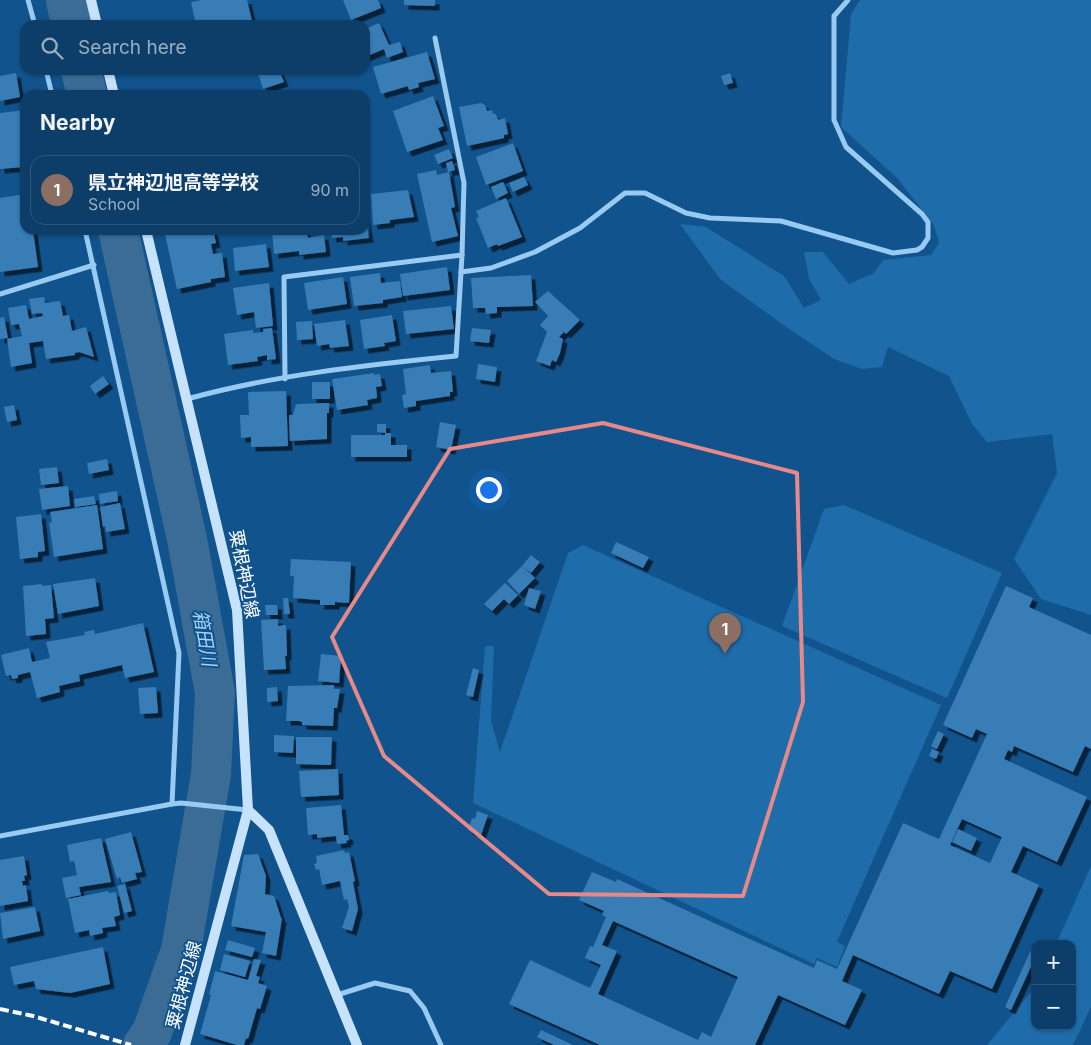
<!DOCTYPE html>
<html lang="en">
<head>
<meta charset="utf-8">
<style>
	:root { --surface:#0d3e69; --page:#16456f; --text:#f1f3f6; --muted:#9aaec0; --line:#2d577d; --accent:#8c9099 }
	body { margin:0; font-family:Inter,"Noto Sans JP",sans-serif; background:var(--page); color:var(--text) }
	.controls { position:absolute; right:15px; bottom:15px; display:grid; overflow:hidden; border-radius:10px; box-shadow:0 1px 4px #0004 }
	.controls button { width:45px; height:45px; display:grid; place-items:center; padding:0; border:0; border-bottom:1px solid var(--line); background:var(--surface); color:var(--text); font:25px sans-serif }
	.you { position:absolute; left:488px; top:489px; width:18px; height:18px; margin:-12px; border:4px solid #fff; border-radius:50%; background:#1a73e8; box-shadow:0 0 0 8px #1a73e833 }
	.badge { display:grid; place-items:center; width:32px; height:32px; border-radius:50%; background:var(--accent); color:#fff; font-size:16px; font-weight:700 }
	.pin { position:absolute; translate:-50% -41px; filter:drop-shadow(0 1px 2px #0008) }
	.pin::after { content:''; position:absolute; top:26px; width:18px; height:15px; background:inherit; clip-path:polygon(0 0,100% 0,50% 100%) }
	.list { margin:0; padding:0; list-style:none }
	h2 { display:flex; justify-content:space-between; align-items:center; height:65px; margin:0; padding:0 20px; font-size:21px }
	h2 small { font-size:16px; font-weight:400; color:var(--muted) }
	.list li { display:grid; grid-template-columns:32px 1fr auto; gap:15px; align-items:center; box-sizing:border-box; height:70px; margin:0 10px 10px; padding:0 10px; border:1px solid var(--line); border-radius:15px }
	.list b { display:block; font-size:19px; white-space:nowrap }
	.list p { margin:0; font-size:16px; white-space:nowrap; color:var(--muted) }
	.list em { font-size:16px; font-style:normal; color:var(--muted) }
	.icon { flex:none; width:28px; height:28px; fill:none; stroke:currentColor; stroke-width:2; stroke-linecap:round; stroke-linejoin:round }
	.map { position:relative; flex:none; width:1091px; height:1045px; overflow:hidden }
	.search { position:absolute; background:var(--surface); box-shadow:0 1px 4px #0004; left:20px; top:20px; width:350px; height:55px; display:flex; align-items:center; gap:12px; box-sizing:border-box; padding:0 18px; border-radius:15px; color:var(--muted); font-size:19px }
	.panel { position:absolute; background:var(--surface); box-shadow:0 1px 4px #0004; left:20px; top:90px; width:350px; height:145px; border-radius:15px }
	.map>svg:first-child { display:block }
</style>
</head>
<body>
<div class="map">
<svg width="1091" height="1045" viewBox="0 0 1091 1045">
	<defs>
		<filter id="shadow"><feDropShadow dx="4.5" dy="4.5" stdDeviation="0" flood-color="#0009"/></filter>
	</defs>
	<rect width="100%" height="100%" fill="#11538c"/>
	<g fill="#1f6caa">
		<polygon points="860,0 1091,0 1091,615 1041,599 1014,559 1057,473 1052,434 987,442 972,424 949,376 888,347 882,367 862,369 834,359 789,329 720,279 680,224 706,227 784,276 804,308 821,300 809,279 804,252 823,252 849,284 874,273 883,260 931,255 939,243 934,225 897,178 841,127 851,14"/>
		<polygon points="844,505 1002,573 947,698 782,626 824,509"/>
		<polygon points="583,545 941,705 837,942 845,946 837,967 817,958 814,964 473,803 485,646 494,646 491,721 500,752 568,553"/>
		<polygon points="1091,866 1091,1007 1073,1045 987,1045 1035,987 1035,1026 1072,1026 1072,944 1056,944"/>
	</g>
	<g fill="none" stroke-linecap="round" stroke-linejoin="round">
		<g stroke="#3b6c96" stroke-width="40">
			<polyline points="66,0 71,25"/>
			<polyline points="81,70 87,95"/>
			<polyline points="118,230 187,539 215,693 211,774 181,950 152,1032 143,1045"/>
		</g>
	</g>
	<g fill="#397db6" fill-rule="evenodd" filter="url(#shadow)">
		<polygon points="201,0 247,0 253,25 196,25 191,2"/>
		<polygon points="343,0 378,0 381,8 351,20"/>
		<polygon points="404,0 435,0 435,6 404,5"/>
		<polygon points="379,23 389,45 400,42 403,52 387,58 384,49 365,57 365,29"/>
		<polygon points="427,52 435,79 418,83 419,87 409,90 408,86 381,94 373,67"/>
		<polygon points="257,70 279,70 284,82 263,89"/>
		<polygon points="16,73 20,97 0,101 0,76"/>
		<polygon points="730,73 733,83 724,85 721,76"/>
		<polygon points="433,96 444,126 438,128 443,140 407,152 393,111"/>
		<polygon points="481,103 485,105 487,111 492,110 493,114 496,114 498,120 505,118 508,134 504,135 504,138 467,146 459,107"/>
		<polygon points="25,110 25,175 24,175 23,167 0,169 0,113"/>
		<polygon points="513,143 523,171 486,185 476,157"/>
		<polygon points="449,149 453,158 438,164 434,155"/>
		<polygon points="452,161 455,170 448,172 446,163"/>
		<polygon points="436,170 437,175 449,172 455,207 451,208 458,236 432,242 417,174"/>
		<polygon points="524,177 528,185 513,192 509,183"/>
		<polygon points="503,182 508,193 496,199 491,187"/>
		<polygon points="408,190 414,217 390,220 390,223 373,225 371,194"/>
		<polygon points="25,194 25,230 33,230 38,267 0,272 0,198"/>
		<polygon points="506,198 522,237 498,246 497,244 488,248 476,218 479,217 476,211"/>
		<polygon points="365,215 369,238 343,241 343,237 332,238 331,230 365,230"/>
		<polygon points="183,230 213,230 216,243 211,244 213,254 222,253 225,277 211,279 211,282 177,289 165,234"/>
		<polygon points="272,230 306,230 308,238 324,235 326,252 299,255 299,251 274,254"/>
		<polygon points="266,244 269,267 235,271 233,248"/>
		<polygon points="447,267 450,290 403,296 400,274"/>
		<polygon points="380,273 381,283 400,281 402,297 383,300 383,303 354,306 350,277"/>
		<polygon points="531,275 533,306 497,307 497,313 486,314 485,308 473,308 471,278"/>
		<polygon points="343,277 347,304 308,310 304,283"/>
		<polygon points="269,283 273,326 256,328 254,312 237,315 233,288"/>
		<polygon points="548,291 580,320 566,334 564,332 559,337 563,339 560,353 556,362 552,360 550,366 536,361 547,332 540,325 548,316 535,302"/>
		<polygon points="44,297 45,303 60,301 63,316 69,315 72,331 86,327 94,357 79,352 75,353 75,355 46,359 43,341 29,343 32,363 11,367 7,339 22,336 19,324 11,325 8,308 26,305 29,319 43,316 42,313 32,314 29,299"/>
		<polygon points="451,306 454,329 406,334 403,311"/>
		<polygon points="392,315 396,341 384,343 385,346 364,349 360,320"/>
		<polygon points="4,317 8,338 0,339 0,318"/>
		<polygon points="345,320 349,346 330,348 329,344 317,346 314,324"/>
		<polygon points="312,321 313,339 297,340 296,322"/>
		<polygon points="272,328 276,359 267,360 267,355 257,357 258,361 228,365 224,334 253,330 253,333 263,332 263,329"/>
		<polygon points="472,328 491,330 489,343 470,341"/>
		<polygon points="478,364 497,367 495,382 476,379"/>
		<polygon points="430,365 431,373 451,371 453,392 450,392 450,396 416,401 416,406 404,408 402,395 406,394 403,369"/>
		<polygon points="374,373 374,375 380,374 382,386 376,387 377,398 367,400 368,405 337,410 332,379"/>
		<polygon points="103,376 109,384 95,394 90,386"/>
		<rect x="312" y="382" width="18" height="17"/>
		<polygon points="286,391 288,446 251,447 251,437 241,438 240,415 249,415 248,392"/>
		<polygon points="329,403 329,413 327,413 327,439 290,441 289,415 293,415 296,404"/>
		<polygon points="14,405 17,420 7,422 4,407"/>
		<polygon points="440,422 456,425 451,450 436,447"/>
		<polygon points="377,424 386,424 386,433 377,432"/>
		<polygon points="385,433 391,433 391,445 407,445 407,457 351,457 351,435 385,435"/>
		<polygon points="107,459 109,470 89,474 87,463"/>
		<polygon points="57,467 59,483 41,485 39,469"/>
		<polygon points="68,486 70,506 42,510 39,489"/>
		<polygon points="117,491 118,501 100,504 99,494"/>
		<polygon points="94,496 96,504 75,507 74,499"/>
		<polygon points="120,503 125,529 106,532 105,526 103,527 100,507"/>
		<polygon points="97,505 103,549 54,557 49,523 52,522 50,512"/>
		<polygon points="41,514 45,551 38,552 38,557 20,559 16,517"/>
		<polygon points="616,542 649,557 643,568 611,553"/>
		<polygon points="531,555 540,562 531,573 522,566"/>
		<polygon points="291,559 351,562 349,603 335,602 335,605 320,605 320,600 293,598 294,576 290,576"/>
		<polygon points="522,566 535,578 519,594 507,581"/>
		<polygon points="95,578 99,606 58,614 53,584"/>
		<polygon points="505,583 518,595 509,604 504,599 492,611 484,604"/>
		<polygon points="42,584 42,586 51,585 54,618 45,619 46,634 26,636 23,586"/>
		<path d="M 1006,586 L 1033,598 L 1029,607 L 1091,635 L 1091,749 L 1085,746 L 1073,772 L 1014,746 L 1012,752 L 1008,750 L 1004,759 L 1087,797 L 1057,862 L 1023,846 L 1011,872 L 1039,885 L 992,989 L 950,971 L 939,994 L 853,955 L 842,981 L 862,990 L 845,1025 L 778,995 L 755,1045 L 600,1045 L 509,1004 L 530,960 L 590,988 L 601,965 L 585,958 L 590,946 L 593,947 L 606,917 L 602,915 L 604,911 L 579,900 L 592,872 L 616,882 L 617,879 L 814,968 L 817,960 L 837,969 L 903,823 L 939,839 L 987,734 L 976,729 L 972,738 L 943,725 ZM 962,819 L 1002,837 L 990,863 L 950,845 ZM 613,921 L 738,977 L 711,1037 L 702,1032 L 698,1040 L 598,994 L 617,951 L 602,945 Z"/>
		<polygon points="529,588 541,591 535,609 524,605"/>
		<polygon points="283,598 288,598 290,614 284,614"/>
		<polygon points="265,605 277,605 278,615 266,615"/>
		<polygon points="278,619 278,626 286,625 287,656 285,656 286,669 264,670 261,620"/>
		<polygon points="143,623 154,672 125,678 122,665 79,675 80,681 59,686 60,692 37,698 30,672 18,675 18,678 12,679 11,675 6,676 1,655 29,648 32,662 50,658 46,642 85,635 84,632 94,630 95,634"/>
		<polygon points="321,654 341,656 339,683 318,681"/>
		<polygon points="473,668 479,670 473,697 466,695"/>
		<polygon points="334,685 334,689 340,689 337,708 334,708 333,726 302,725 302,722 299,721 286,721 288,686"/>
		<polygon points="156,687 158,713 140,714 138,688"/>
		<polygon points="277,687 278,701 267,702 267,688"/>
		<polygon points="938,731 944,734 937,749 931,746"/>
		<polygon points="274,735 294,736 293,753 274,752"/>
		<polygon points="296,737 332,737 331,765 296,764"/>
		<polygon points="932,749 939,752 936,759 929,756"/>
		<polygon points="338,769 339,795 301,797 299,771"/>
		<polygon points="341,805 344,835 348,835 349,840 346,841 347,843 337,844 336,836 317,838 317,834 308,835 306,808"/>
		<polygon points="477,811 488,815 481,835 468,830 472,818 475,819"/>
		<polygon points="958,829 977,838 971,851 952,842"/>
		<polygon points="131,832 142,872 135,873 137,879 122,883 120,877 117,879 105,839"/>
		<polygon points="101,838 111,882 79,887 81,895 66,898 62,878 77,875 74,861 70,862 67,845"/>
		<polygon points="344,850 345,853 349,852 355,881 353,882 358,909 352,931 342,928 349,907 347,899 344,900 340,881 322,885 319,869 316,870 314,864 317,863 316,856"/>
		<polygon points="258,854 266,876 265,894 274,896 281,918 282,918 276,956 262,953 266,932 231,926 244,855"/>
		<polygon points="24,856 27,875 24,876 25,881 22,881 23,886 26,885 28,901 0,906 0,860"/>
		<polygon points="125,884 132,911 124,913 117,886"/>
		<polygon points="108,891 109,893 116,892 120,915 114,917 116,926 102,928 103,933 90,936 89,930 75,933 68,899"/>
		<polygon points="35,907 40,931 3,939 0,913"/>
		<polygon points="228,940 255,948 252,957 225,950"/>
		<polygon points="1035,941 1039,944 1035,944 1035,958 1011,1010 1005,1007"/>
		<polygon points="103,947 110,984 70,993 36,989 34,981 14,985 10,967"/>
		<polygon points="224,954 250,961 245,977 220,970"/>
		<polygon points="254,959 261,960 256,976 260,977 258,983 267,986 260,1009 257,1008 248,1039 246,1038 244,1045 237,1045 200,1034 211,995 209,995 215,971 248,980"/>
		<polygon points="541,1030 573,1045 554,1045 537,1037"/>
	</g>
	<g fill="none" stroke-linecap="round" stroke-linejoin="round">
		<g stroke="#98caf2" stroke-width="5">
			<polyline points="28,0 35,25"/>
			<polyline points="46,70 52,95"/>
			<polyline points="85,230 179,653 172,804"/>
			<polyline points="461,272 491,268 535,252 580,228 625,193 645,193 686,213 710,218 781,221 893,253 917,250 922,247 928,238 928,222 922,214 846,147 834,120 834,16 848,0"/>
			<polyline points="0,294 94,265"/>
			<polyline points="285,379 284,277 462,255"/>
			<path d="M 187,399 C 274,375 366,365 456,356 L 462,255 L 464,183 L 435,38"/>
			<polyline points="0,836 172,804 181,803 248,810"/>
			<polyline points="337,995 375,983 410,991 424,1008 441,1045"/>
		</g>
		<g stroke="#c7e3fc" stroke-width="10">
			<polyline points="91,0 97,25"/>
			<polyline points="108,70 114,95"/>
			<polyline points="146,230 237,610 248,810 185,1045"/>
			<polyline points="248,810 269,830 357,1045"/>
		</g>
		<polyline stroke="#fff" stroke-width="4" stroke-dasharray="9 4" stroke-linecap="butt" points="0,1009 33,1016 131,1045"/>
	</g>
	<path fill="none" stroke="#e88989" stroke-width="4" stroke-linejoin="round" d="M 603,423 L 797,473 L 803,702 L 743,896 L 549,894 L 384,756 L 332,637 L 450,449 Z"/>
	<g text-anchor="middle" stroke-width="4" stroke-linejoin="round" paint-order="stroke">
		<g font-size="18" fill="#fff" stroke="#11538c">
			<text transform="translate(244 574) rotate(79)" y="6">粟根神辺線</text>
			<text transform="translate(184 985) rotate(-75)" y="6">粟根神辺線</text>
		</g>
		<g font-size="19" font-style="italic" fill="#a4d3f9" stroke="#11538c">
			<text transform="translate(205 638) rotate(80)" y="7">箱田川</text>
		</g>
	</g>
</svg>
<div class="controls">
<button>+</button>
<button>−</button>
</div>
<div class="you"></div>
<div class="pin badge" style="left:725px;top:654px;background:#8d6e63">1</div>
<div class="search"><svg class="icon" aria-label="search" viewBox="0 0 24 24"><circle cx="10" cy="10" r="6"/><path d="M15 15l6 6"/></svg>Search here</div>
<section class="panel">
<h2>Nearby<small></small></h2>
<ul class="list">
<li><span class="badge" style="background:#8d6e63">1</span><div><b>県立神辺旭高等学校</b><p>School</p></div><em>90 m</em></li>
</ul>
</section>
</div>
</body>
</html>
